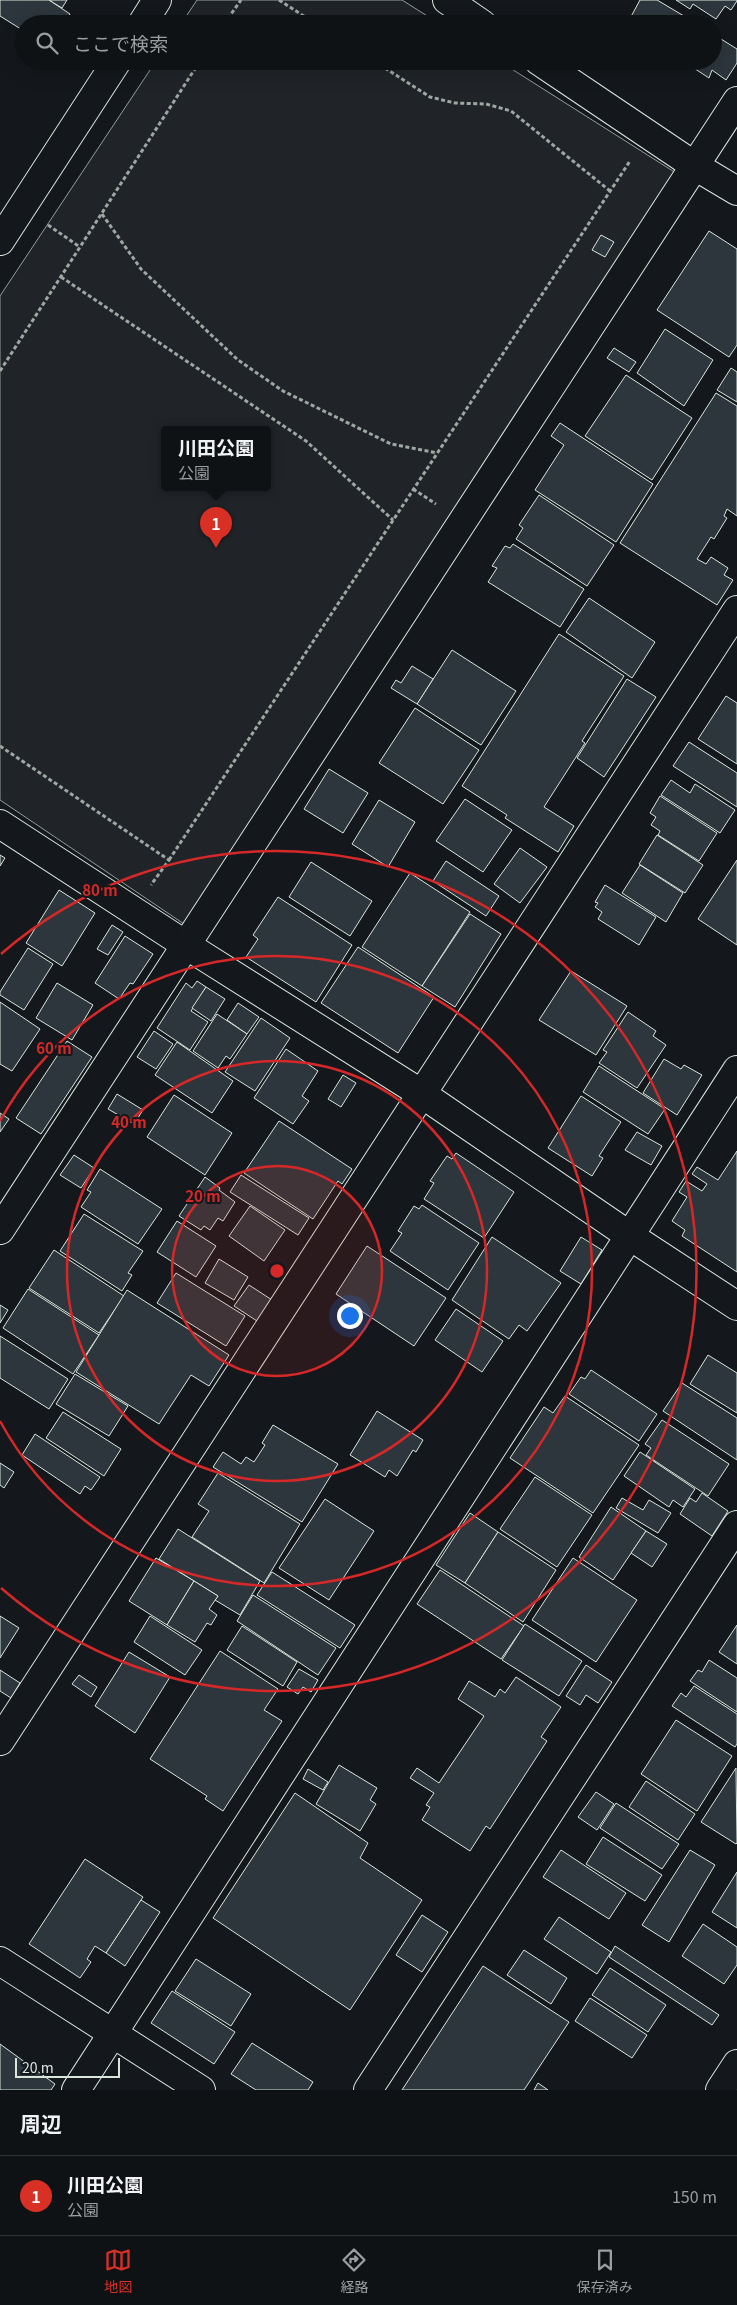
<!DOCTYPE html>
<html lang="ja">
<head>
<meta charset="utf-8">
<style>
	:root { --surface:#0f1215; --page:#181b1e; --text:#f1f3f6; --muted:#9b9ea0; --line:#2f3234; --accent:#d93025 }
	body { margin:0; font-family:Georgia,"Noto Sans JP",serif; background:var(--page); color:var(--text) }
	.scale { position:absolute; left:15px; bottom:12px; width:105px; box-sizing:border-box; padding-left:5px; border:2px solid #d8e6dc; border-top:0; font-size:14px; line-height:18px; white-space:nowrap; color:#d8e6dc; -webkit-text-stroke:4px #14181c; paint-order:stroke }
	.you { position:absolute; left:349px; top:1315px; width:18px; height:18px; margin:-12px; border:4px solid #fff; border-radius:50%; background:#1a73e8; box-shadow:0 0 0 8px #1a73e833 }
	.badge { display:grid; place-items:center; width:32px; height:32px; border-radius:50%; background:var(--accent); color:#fff; font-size:16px; font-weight:700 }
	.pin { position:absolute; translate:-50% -41px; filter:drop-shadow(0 1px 2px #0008) }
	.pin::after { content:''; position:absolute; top:26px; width:18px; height:15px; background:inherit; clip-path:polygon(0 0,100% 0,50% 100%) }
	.popup { position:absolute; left:161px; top:426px; width:110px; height:65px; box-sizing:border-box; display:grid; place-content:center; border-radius:5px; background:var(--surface); filter:drop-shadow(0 1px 4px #0005); font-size:16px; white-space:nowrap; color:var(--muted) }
	.popup b { font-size:19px; color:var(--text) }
	.popup::after { content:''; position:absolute; left:50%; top:100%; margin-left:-10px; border:10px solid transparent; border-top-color:var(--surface) }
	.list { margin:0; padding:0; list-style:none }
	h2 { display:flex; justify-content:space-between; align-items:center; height:65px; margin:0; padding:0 20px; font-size:21px }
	h2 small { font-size:16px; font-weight:400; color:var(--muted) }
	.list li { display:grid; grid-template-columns:32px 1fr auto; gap:15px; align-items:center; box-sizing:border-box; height:80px; padding:0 20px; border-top:1px solid var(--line) }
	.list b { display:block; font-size:19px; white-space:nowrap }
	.list p { margin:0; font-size:16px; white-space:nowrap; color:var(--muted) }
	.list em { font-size:16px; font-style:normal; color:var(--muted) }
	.icon { flex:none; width:28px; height:28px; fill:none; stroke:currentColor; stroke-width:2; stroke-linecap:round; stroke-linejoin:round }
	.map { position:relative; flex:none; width:737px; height:2090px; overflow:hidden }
	.search { position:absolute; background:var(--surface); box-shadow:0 5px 20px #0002; left:15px; right:15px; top:15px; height:55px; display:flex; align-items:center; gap:12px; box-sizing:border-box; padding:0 18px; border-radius:28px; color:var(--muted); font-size:19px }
	.sheet { height:145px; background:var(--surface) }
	nav { display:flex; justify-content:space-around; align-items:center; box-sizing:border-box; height:70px; border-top:1px solid var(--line); background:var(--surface); font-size:14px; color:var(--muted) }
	nav a { display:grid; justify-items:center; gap:2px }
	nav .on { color:var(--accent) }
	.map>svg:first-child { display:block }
</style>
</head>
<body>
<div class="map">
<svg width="737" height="2090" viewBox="0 0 737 2090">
	<rect width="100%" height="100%" fill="#14181c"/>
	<g fill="#202428" stroke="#939e99" fill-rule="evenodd">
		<polygon points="197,0 402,0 440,24 181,24"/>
		<path d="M 156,61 L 499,61 L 676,173 L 187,926 L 0,800 L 0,296 ZM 165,429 L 267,429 L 267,487 L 165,487 Z"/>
	</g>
	<g fill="#2c363c" stroke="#d8e6dc">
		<polygon points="0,0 49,0 70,14 64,24 24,24 24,31 0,16"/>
		<polygon points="49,0 67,0 62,8"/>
		<polygon points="640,0 657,0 684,16 679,24 627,24"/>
		<polygon points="676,0 737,0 737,1 731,10 725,6 716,19 693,4 690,9"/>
		<polygon points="713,34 737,49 737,63 726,80 712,70 709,78 683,61 713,61"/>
		<polygon points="709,231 737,249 737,345 729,357 657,310"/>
		<polygon points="601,235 614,242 605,257 592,250"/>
		<polygon points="665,329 713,360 684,406 637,373"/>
		<polygon points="614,348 636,362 629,372 607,358"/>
		<polygon points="731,368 737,372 737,402 717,390"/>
		<polygon points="626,375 692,418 652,480 585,436"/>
		<polygon points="716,393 737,406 737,516 727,509 724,516 727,518 714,539 711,537 697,559 706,564 711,557 728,568 724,575 733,580 717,605 620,543"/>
		<polygon points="560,423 653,484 616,542 535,490 564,445 551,436"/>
		<polygon points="539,495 614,545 587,586 516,539 523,528 519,525"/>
		<polygon points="513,544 584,589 560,627 488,582 497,568 492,566 505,546 510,548"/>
		<polygon points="589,598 655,642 632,678 566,632"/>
		<polygon points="559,634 624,676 582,741 585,743 544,807 574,826 558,852 505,818 507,815 462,786"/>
		<polygon points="452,650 516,691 481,745 417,704"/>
		<polygon points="412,666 433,679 417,704 391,688 396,680 401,683"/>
		<polygon points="627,679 656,697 604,777 577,758"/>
		<polygon points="726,696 737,703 737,764 698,739"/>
		<polygon points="415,708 479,750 443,804 379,763"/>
		<polygon points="689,742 737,773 737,807 673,766"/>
		<polygon points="329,769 368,793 343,833 304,809"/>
		<polygon points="671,780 690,793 695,784 735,810 720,833 661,795"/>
		<polygon points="660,796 717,833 699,861 658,835 660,831 651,825 656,817 650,813"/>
		<polygon points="465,799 512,830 483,872 436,841"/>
		<polygon points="379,800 415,822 388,867 352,844"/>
		<polygon points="657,835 703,865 685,893 639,864"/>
		<polygon points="520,848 547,867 520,903 494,884"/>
		<polygon points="0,855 5,858 0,866"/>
		<polygon points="737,860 737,945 698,919"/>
		<polygon points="446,861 499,896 486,916 433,881"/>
		<polygon points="311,862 372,901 350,936 289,897"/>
		<polygon points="640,865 683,893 666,922 622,893"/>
		<polygon points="410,873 470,912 422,986 362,947"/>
		<polygon points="605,885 656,917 639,945 598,919 602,912 595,907 598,903 595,902"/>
		<polygon points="59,890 95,913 62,966 26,943"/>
		<polygon points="278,897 352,945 316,1002 246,957 258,939 253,935"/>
		<polygon points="470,914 501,934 455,1007 422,986"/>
		<polygon points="112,925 123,932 108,955 97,949"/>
		<polygon points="125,936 153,954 133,984 130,983 119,999 95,983"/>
		<polygon points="358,947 434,997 398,1053 321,1003"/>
		<polygon points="28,948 53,964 24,1010 0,995 0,992"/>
		<polygon points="571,971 627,1006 596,1055 539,1020"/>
		<polygon points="197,981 206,987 191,1011 208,1022 190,1050 157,1028 186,983 192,988"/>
		<polygon points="57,983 93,1005 72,1040 36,1018"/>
		<polygon points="206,987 225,999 211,1021 192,1008"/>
		<polygon points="0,1002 40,1029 12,1071 0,1064"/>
		<polygon points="238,1003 259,1017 247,1034 227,1020"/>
		<polygon points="628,1012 656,1031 653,1036 666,1045 637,1088 599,1063 607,1052 603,1050"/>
		<polygon points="217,1014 247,1034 230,1059 226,1056 218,1068 193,1051"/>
		<polygon points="261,1018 290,1038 255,1091 225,1072"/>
		<polygon points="154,1031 173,1044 156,1069 137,1057"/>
		<polygon points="67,1041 92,1057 41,1134 16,1118"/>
		<polygon points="177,1042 233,1081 212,1113 155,1075"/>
		<polygon points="286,1049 318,1071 302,1096 309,1101 293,1124 254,1098"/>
		<polygon points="664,1059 681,1069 684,1065 702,1075 677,1115 643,1093"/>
		<polygon points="599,1066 665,1109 648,1134 583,1092"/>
		<polygon points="343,1075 356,1083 341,1107 328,1099"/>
		<polygon points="117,1094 143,1110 134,1124 108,1109"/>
		<polygon points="174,1095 232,1133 205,1175 147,1137"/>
		<polygon points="581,1096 621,1122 599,1156 603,1158 592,1176 548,1148"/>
		<polygon points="0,1113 9,1119 0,1132"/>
		<polygon points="279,1121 352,1169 342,1184 338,1181 313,1219 244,1173"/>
		<polygon points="637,1132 662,1146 651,1165 625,1150"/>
		<polygon points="737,1151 737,1272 682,1236 685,1230 672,1221 687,1197 679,1192 686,1181 702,1191 707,1184 692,1174 697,1167 718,1180"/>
		<polygon points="456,1153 514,1192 484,1238 424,1199 434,1183 430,1181 447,1156 452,1159"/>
		<polygon points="74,1155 94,1168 81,1188 60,1175"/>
		<polygon points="100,1169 162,1209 138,1244 81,1207 91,1192 87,1190"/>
		<polygon points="241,1175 309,1218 298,1235 230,1192"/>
		<polygon points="205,1177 220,1188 219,1190 235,1202 223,1221 218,1218 210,1230 204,1226 201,1230 179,1216"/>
		<polygon points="422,1205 479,1243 448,1290 390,1251 402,1233 398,1231 414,1206 419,1209"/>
		<polygon points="250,1206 285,1230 264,1261 229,1236"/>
		<polygon points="84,1214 143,1251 128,1273 132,1275 122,1291 60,1251"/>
		<polygon points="177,1221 216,1246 196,1277 157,1252"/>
		<polygon points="492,1237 561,1283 527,1331 519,1325 509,1339 452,1300"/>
		<polygon points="581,1237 602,1250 581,1284 560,1271"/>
		<polygon points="367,1246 446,1298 414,1346 336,1294"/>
		<polygon points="54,1250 124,1296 99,1333 29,1288"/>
		<polygon points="219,1259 248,1277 234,1300 205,1283"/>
		<polygon points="176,1273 245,1316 226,1346 157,1303"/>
		<polygon points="249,1285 272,1300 257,1321 234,1306"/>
		<polygon points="28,1289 99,1335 73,1374 3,1328"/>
		<polygon points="127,1290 229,1355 209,1386 191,1375 159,1424 76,1372"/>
		<polygon points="0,1305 8,1310 0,1323"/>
		<polygon points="456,1309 503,1341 482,1372 435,1340"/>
		<polygon points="0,1336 68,1379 49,1409 0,1378"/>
		<polygon points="708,1355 737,1373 737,1413 690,1384"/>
		<polygon points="591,1370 657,1414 639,1441 569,1394 581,1377 585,1379"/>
		<polygon points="75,1374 128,1406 109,1436 56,1404"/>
		<polygon points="682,1383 737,1418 737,1460 663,1411"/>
		<polygon points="565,1396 639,1445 593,1513 510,1458 544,1407 553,1413"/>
		<polygon points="377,1411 423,1440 416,1452 413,1450 397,1476 389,1470 385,1477 350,1455"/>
		<polygon points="63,1412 121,1449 104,1476 46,1438"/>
		<polygon points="662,1420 729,1464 708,1496 646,1455 651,1448 645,1444"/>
		<polygon points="273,1425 338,1464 302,1522 213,1467 223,1452 241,1464 246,1457 254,1462 265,1445 262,1443"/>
		<polygon points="35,1434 100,1477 91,1490 85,1486 80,1494 22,1455"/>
		<polygon points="640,1452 695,1489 683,1507 673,1500 669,1507 624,1476"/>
		<polygon points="0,1463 14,1472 4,1488 0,1485"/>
		<polygon points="218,1473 300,1524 264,1583 192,1537 209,1511 198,1504"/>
		<polygon points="535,1477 592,1515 557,1567 500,1529"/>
		<polygon points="702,1493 728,1511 712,1536 680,1514 690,1498 696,1502"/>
		<polygon points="622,1498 643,1510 649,1500 671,1513 658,1533 616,1508"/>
		<polygon points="325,1499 374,1531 329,1600 279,1568"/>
		<polygon points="611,1507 646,1531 613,1580 579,1557"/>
		<polygon points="470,1513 498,1532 465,1583 436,1565"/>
		<polygon points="178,1529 260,1581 240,1615 215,1600 218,1596 159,1559"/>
		<polygon points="646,1531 667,1544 652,1567 631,1553"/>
		<polygon points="498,1532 556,1570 523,1622 465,1583"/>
		<polygon points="156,1558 194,1581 167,1625 129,1601"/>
		<polygon points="573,1558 637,1600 596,1662 532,1620"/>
		<polygon points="440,1570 524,1626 501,1659 417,1604"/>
		<polygon points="272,1572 355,1625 340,1648 257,1595"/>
		<polygon points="194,1581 218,1596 209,1609 217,1615 211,1625 207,1623 195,1642 167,1625"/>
		<polygon points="253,1595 336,1648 318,1675 237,1621"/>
		<polygon points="0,1616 19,1628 0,1658"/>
		<polygon points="150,1616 202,1650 185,1675 134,1642"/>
		<polygon points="525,1624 582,1661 559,1696 502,1660"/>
		<polygon points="737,1625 737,1664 719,1652"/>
		<polygon points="242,1626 297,1662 283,1686 227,1650"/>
		<polygon points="220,1651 278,1689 264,1710 282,1721 223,1811 205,1799 207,1796 150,1759"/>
		<polygon points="129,1652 170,1677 135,1733 95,1706"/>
		<polygon points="709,1660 737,1678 737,1712 690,1681 698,1670 702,1672"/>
		<polygon points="586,1665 612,1682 598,1703 586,1695 580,1705 566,1696"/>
		<polygon points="299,1669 318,1680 311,1692 303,1687 298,1694 287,1687"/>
		<polygon points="0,1670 20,1683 11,1698 0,1691"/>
		<polygon points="79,1675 97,1687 91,1697 72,1684"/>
		<polygon points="516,1677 561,1707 541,1737 547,1741 490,1829 486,1826 470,1851 422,1820 430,1807 426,1805 434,1793 410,1778 417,1768 439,1783 484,1716 458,1699 469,1681 495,1697 500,1689 505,1693"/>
		<polygon points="694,1686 737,1714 737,1744 735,1747 672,1706 681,1693 686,1697"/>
		<polygon points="676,1720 732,1756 697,1811 641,1774"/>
		<polygon points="339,1765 377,1788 370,1800 376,1804 360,1831 316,1804"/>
		<polygon points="736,1768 737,1843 736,1844 701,1822"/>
		<polygon points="308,1769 328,1782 323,1790 303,1779"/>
		<polygon points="646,1781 695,1814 678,1840 629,1807"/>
		<polygon points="596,1792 614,1804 597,1830 578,1817"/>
		<polygon points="295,1793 368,1843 360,1858 422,1900 350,2010 213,1918"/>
		<polygon points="616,1803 679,1844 662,1869 600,1828"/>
		<polygon points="603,1837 662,1875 645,1901 586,1864"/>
		<polygon points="561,1850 626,1893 609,1919 543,1877"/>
		<polygon points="690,1850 715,1865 669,1942 642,1925"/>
		<polygon points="85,1859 143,1897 106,1953 95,1946 87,1959 91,1962 80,1978 29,1944"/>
		<polygon points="737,1872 737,1928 712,1912"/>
		<polygon points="141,1900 160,1912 125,1966 106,1953"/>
		<polygon points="422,1915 448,1932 422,1972 396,1955"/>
		<polygon points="559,1917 611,1952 597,1974 544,1939"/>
		<polygon points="703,1924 737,1947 737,1965 724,1984 682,1956"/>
		<polygon points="615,1946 719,2015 712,2025 609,1957"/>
		<polygon points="524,1950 567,1978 551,2004 507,1975"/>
		<polygon points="196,1959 251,1994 231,2026 175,1991"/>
		<polygon points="483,1966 569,2022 524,2090 402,2090"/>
		<polygon points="610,1968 666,2005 648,2032 592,1995"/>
		<polygon points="172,1991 235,2032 214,2064 151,2023"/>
		<polygon points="590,1998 647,2035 632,2058 575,2021"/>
		<polygon points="252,2043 313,2082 308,2090 256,2090 231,2074"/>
		<polygon points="0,2044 55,2084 51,2090 0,2090"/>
		<polygon points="538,2083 548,2090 534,2090"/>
	</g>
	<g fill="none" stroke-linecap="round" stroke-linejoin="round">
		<g stroke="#d8e6dc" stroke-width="30">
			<g id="minor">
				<polyline points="447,0 482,24"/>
				<polyline points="142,24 157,0"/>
				<polyline points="539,61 695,166 737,191"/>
				<polyline points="0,241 117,61"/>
				<polyline points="0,824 186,945 422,1094 630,1236 737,1306"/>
				<polyline points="0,1230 737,101"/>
				<polyline points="0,1741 737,610"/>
				<polyline points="0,1961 201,2090"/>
				<polyline points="76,2090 737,1070"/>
				<polyline points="368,2090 737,1525"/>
			</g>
		</g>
		<g stroke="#d8e6dc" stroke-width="30">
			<polyline id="major" points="720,2090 737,2064"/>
		</g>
		<g stroke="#9da8a2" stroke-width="3" stroke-dasharray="4 2.5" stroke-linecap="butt">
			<polyline points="279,0 316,24"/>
			<polyline points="224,24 241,0"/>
			<polyline points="374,61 430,97 455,103 486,104 511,111 610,191"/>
			<polyline points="102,214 141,269 238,360 283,391 391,444 437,453"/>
			<polyline points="48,225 80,247"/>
			<polyline points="61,277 306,441 393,520"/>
			<polyline points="0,371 200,61"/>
			<polyline points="413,489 436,504"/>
			<polyline points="0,746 169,860 151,885"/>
			<polyline points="169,860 630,161"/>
		</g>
		<use href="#minor" stroke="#14181c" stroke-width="28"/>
		<use href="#major" stroke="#14181c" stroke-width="28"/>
	</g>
	<circle cx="277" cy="1271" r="105" fill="#d62828" fill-opacity=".12"/>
	<g fill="none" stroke="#d62828" stroke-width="2.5">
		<circle cx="277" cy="1271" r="105"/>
		<circle cx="277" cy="1271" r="210"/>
		<path d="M0 1121A315 315 0 1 1 0 1421"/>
		<path d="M1 954A420 420 0 1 1 1 1588"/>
	</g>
	<circle cx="277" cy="1271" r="8" fill="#d62828" stroke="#14181c" stroke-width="2.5"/>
	<g font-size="15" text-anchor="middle" font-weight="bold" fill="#d62828" stroke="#14181c" stroke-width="4" stroke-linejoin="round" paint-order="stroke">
		<text x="100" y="896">80 m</text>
		<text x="54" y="1054">60 m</text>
		<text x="129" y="1128">40 m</text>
		<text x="203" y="1202">20 m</text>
	</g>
</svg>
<div class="scale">20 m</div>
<div class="you"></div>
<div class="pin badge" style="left:216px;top:548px">1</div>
<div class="popup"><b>川田公園</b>公園</div>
<div class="search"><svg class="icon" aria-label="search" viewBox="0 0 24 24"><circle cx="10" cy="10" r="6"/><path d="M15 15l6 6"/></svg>ここで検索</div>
</div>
<section class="sheet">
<h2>周辺<small></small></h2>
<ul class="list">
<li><span class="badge">1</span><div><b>川田公園</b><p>公園</p></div><em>150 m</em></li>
</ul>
</section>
<nav>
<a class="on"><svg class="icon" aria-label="map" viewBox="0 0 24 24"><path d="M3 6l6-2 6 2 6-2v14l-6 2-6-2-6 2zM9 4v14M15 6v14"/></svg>地図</a>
<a><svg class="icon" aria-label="directions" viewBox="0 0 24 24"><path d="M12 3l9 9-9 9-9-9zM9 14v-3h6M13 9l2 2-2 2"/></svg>経路</a>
<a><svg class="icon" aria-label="saved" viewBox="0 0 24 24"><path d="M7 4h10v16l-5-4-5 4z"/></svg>保存済み</a>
</nav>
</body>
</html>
